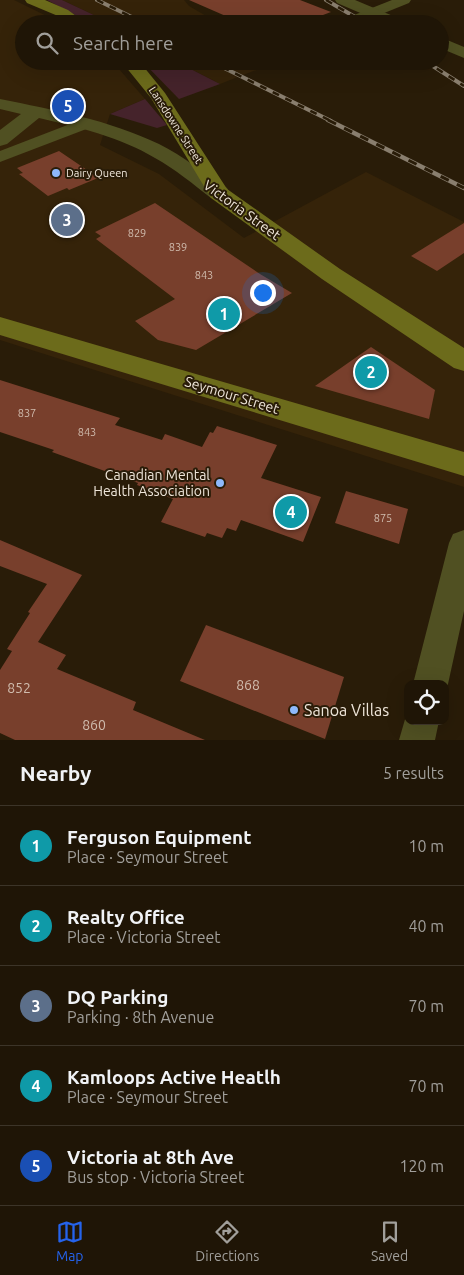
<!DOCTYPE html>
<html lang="en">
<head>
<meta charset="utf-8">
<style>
	:root { --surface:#1f1506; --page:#2c2214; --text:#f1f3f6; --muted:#a19f9b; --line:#3c3428; --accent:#2563eb }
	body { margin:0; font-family:Ubuntu,sans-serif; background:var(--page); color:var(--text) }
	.controls { position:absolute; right:15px; bottom:15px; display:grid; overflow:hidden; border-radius:10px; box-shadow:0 5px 20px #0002 }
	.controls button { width:45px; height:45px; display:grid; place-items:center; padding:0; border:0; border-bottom:1px solid var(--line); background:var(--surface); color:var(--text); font:25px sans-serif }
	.you { position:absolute; left:262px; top:292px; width:18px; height:18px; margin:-12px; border:4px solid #fff; border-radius:50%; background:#1a73e8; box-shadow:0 0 0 8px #1a73e833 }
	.badge { display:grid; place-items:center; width:32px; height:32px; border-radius:50%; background:var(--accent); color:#fff; font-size:16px; font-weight:700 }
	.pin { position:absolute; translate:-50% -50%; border:2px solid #fff; box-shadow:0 1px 5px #0006 }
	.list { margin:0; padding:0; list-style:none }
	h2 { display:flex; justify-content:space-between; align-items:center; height:65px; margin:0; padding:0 20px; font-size:21px }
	h2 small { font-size:16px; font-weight:400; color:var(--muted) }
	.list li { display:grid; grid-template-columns:32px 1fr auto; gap:15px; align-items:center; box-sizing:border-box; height:80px; padding:0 20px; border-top:1px solid var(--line) }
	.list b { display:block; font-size:19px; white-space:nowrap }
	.list p { margin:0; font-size:16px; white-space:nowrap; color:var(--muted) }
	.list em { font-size:16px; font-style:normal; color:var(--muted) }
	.icon { flex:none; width:28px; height:28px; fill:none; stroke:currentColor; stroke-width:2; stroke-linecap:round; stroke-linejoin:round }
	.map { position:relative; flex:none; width:464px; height:740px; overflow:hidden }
	.search { position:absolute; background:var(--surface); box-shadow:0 5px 20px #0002; left:15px; right:15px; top:15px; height:55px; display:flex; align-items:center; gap:12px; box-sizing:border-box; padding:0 18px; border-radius:28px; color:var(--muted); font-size:19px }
	.sheet { height:465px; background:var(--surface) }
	nav { display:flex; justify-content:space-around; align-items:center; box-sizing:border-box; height:70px; border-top:1px solid var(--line); background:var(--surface); font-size:14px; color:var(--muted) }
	nav a { display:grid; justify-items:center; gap:2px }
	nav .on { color:var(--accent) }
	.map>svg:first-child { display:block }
</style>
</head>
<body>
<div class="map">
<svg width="464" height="740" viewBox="0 0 464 740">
	<rect width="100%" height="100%" fill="#291c08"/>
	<g fill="#352309">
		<polygon points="0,0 14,0 63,24 24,24 24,61 112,61 145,99 110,114 100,145 159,174 244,238 366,172 464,222 464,487 0,340"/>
		<polygon points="62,0 184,0 189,6 220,24 113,24"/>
		<polygon points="175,61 277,61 277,62 220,84"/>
	</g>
	<g fill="#45232b">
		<polygon points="47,0 62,0 113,24 92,24"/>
		<polygon points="142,61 175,61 220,84 179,99"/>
		<polygon points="145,99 167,125 157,128 110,114"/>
	</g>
	<g fill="#783f2c">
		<polygon points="189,0 300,0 331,12 299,24 244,24"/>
		<polygon points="59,151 87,170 98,178 69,190 67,188 48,196 19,174 23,173 17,168"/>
		<polygon points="155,203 260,274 292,293 196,350 158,340 135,321 175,299 96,239 101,236 95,232"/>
		<polygon points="464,223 464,253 437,271 411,256"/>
		<polygon points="371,347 435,390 429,419 315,386"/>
		<polygon points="0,380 120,418 115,425 162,440 165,434 202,447 210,432 213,433 217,426 277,445 261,478 321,497 303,542 241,520 236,531 227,528 222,538 207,533 205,537 161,522 173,499 137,485 138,483 52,452 54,450 0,432"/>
		<polygon points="346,491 408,509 399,544 335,523"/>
		<polygon points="0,540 82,575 38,642 66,655 57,669 136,702 133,710 205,740 15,740 0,733 0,670 12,651 7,649 30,613 28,612 47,584 0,566"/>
		<polygon points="206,625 344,677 325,739 180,681"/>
	</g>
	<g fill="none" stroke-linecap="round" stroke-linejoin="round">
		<g fill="#505022" fill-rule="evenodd">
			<polygon points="392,0 411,0 409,3 357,24 337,24 339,21"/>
			<polygon points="83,119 89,120 92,124 89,128 0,162 0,151"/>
			<polygon points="464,530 464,611 448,684 445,689 445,684 413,684 449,543 453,534"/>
			<polygon points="408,709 408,721 439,721 435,740 399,740"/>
		</g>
		<g fill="#505022" fill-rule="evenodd">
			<polygon points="335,0 355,0 405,21 407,24 386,24 337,3"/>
			<polygon points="440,37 464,47 464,58 440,48"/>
			<path d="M 0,99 C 54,110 109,120 159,144 C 183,156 204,173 227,188 L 230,193 L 227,198 L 219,199 L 211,198 C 193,184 175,169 155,158 C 120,137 78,127 39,118 L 7,144 L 0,146 L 0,130 L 21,114 L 0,109 Z"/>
		</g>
		<g fill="#6c6b1b" fill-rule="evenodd">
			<polygon points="25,0 45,0 68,10 87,24 69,24 58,16 27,3"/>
			<polygon points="121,61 139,61 165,93 227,189 340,269 464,348 464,371 454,368 322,279 211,198 151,98"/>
			<polygon points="0,317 464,452 464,476 0,335"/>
		</g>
		<g stroke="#897e6e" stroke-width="4">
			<g id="rail-far1">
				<polyline points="97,0 146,24"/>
				<polyline points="326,0 367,24"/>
				<polyline points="210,61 331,121"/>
				<polyline points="425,61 464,86"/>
			</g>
		</g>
		<g stroke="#897e6e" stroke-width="4.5">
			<polyline id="rail" points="328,120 464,188"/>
		</g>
		<use href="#rail-far1" stroke="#291c08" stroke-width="2.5" stroke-dasharray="7" stroke-linecap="butt"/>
		<use href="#rail" stroke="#291c08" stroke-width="3" stroke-dasharray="9" stroke-linecap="butt"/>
	</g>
	<g fill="#8eb9fc" stroke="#291c08" stroke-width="2">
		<circle cx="56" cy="173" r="5"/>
		<circle cx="220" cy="483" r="5"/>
		<circle cx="294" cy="710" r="5"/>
	</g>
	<g text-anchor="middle" stroke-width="4" stroke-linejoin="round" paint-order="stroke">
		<g font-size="11" fill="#eee5d9" stroke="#291c08">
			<text transform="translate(176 125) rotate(57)" y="4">Lansdowne Street</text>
		</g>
		<g font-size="11" fill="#eee5d9" stroke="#291c08" text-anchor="start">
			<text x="66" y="177">Dairy Queen</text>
		</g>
		<g font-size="11" fill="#d0bcae">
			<text x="137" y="237">829</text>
			<text x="178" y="251">839</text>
			<text x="204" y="279">843</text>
			<text x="27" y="417">837</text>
			<text x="87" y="436">843</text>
			<text x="383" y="522">875</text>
		</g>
		<g font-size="14" fill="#eee5d9" stroke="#291c08">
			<text transform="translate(242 210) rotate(36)" y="5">Victoria Street</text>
			<text transform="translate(232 395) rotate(17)" y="5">Seymour Street</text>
		</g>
		<g font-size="14" fill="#eee5d9" stroke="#291c08" text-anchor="end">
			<text x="210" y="480">Canadian Mental<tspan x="210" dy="16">Health Association</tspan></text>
		</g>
		<g font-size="14" fill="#d0bcae">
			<text x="248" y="690">868</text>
			<text x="19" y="693">852</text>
			<text x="94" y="730">860</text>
		</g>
		<g font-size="16" fill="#eee5d9" stroke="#291c08" text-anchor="start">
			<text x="304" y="716">Sanoa Villas</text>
		</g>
	</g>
</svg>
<div class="controls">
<button><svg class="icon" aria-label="locate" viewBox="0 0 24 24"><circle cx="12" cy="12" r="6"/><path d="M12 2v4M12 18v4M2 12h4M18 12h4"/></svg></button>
</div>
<div class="you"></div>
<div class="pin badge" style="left:224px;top:314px;background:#0f9aa8">1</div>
<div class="pin badge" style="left:371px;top:372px;background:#0f9aa8">2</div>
<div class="pin badge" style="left:67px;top:220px;background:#5c6f8a">3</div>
<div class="pin badge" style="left:291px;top:512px;background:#0f9aa8">4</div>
<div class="pin badge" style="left:68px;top:106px;background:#1a4fb4">5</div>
<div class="search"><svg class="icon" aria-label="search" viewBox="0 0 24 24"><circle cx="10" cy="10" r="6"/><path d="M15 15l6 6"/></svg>Search here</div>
</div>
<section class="sheet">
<h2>Nearby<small>5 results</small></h2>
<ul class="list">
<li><span class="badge" style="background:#0f9aa8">1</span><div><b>Ferguson Equipment</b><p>Place · Seymour Street</p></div><em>10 m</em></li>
<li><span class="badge" style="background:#0f9aa8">2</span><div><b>Realty Office</b><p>Place · Victoria Street</p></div><em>40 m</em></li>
<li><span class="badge" style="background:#5c6f8a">3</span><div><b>DQ Parking</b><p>Parking · 8th Avenue</p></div><em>70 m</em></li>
<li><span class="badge" style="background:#0f9aa8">4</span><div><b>Kamloops Active Heatlh</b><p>Place · Seymour Street</p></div><em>70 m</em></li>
<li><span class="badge" style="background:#1a4fb4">5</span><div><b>Victoria at 8th Ave</b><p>Bus stop · Victoria Street</p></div><em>120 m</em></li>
</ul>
</section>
<nav>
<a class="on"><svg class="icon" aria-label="map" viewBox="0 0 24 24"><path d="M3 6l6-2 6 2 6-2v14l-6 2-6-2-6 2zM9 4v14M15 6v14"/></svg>Map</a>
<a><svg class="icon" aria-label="directions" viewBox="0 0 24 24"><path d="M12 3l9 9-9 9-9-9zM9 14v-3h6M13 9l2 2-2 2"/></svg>Directions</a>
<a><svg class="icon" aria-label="saved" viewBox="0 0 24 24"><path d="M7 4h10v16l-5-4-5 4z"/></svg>Saved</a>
</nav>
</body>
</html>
